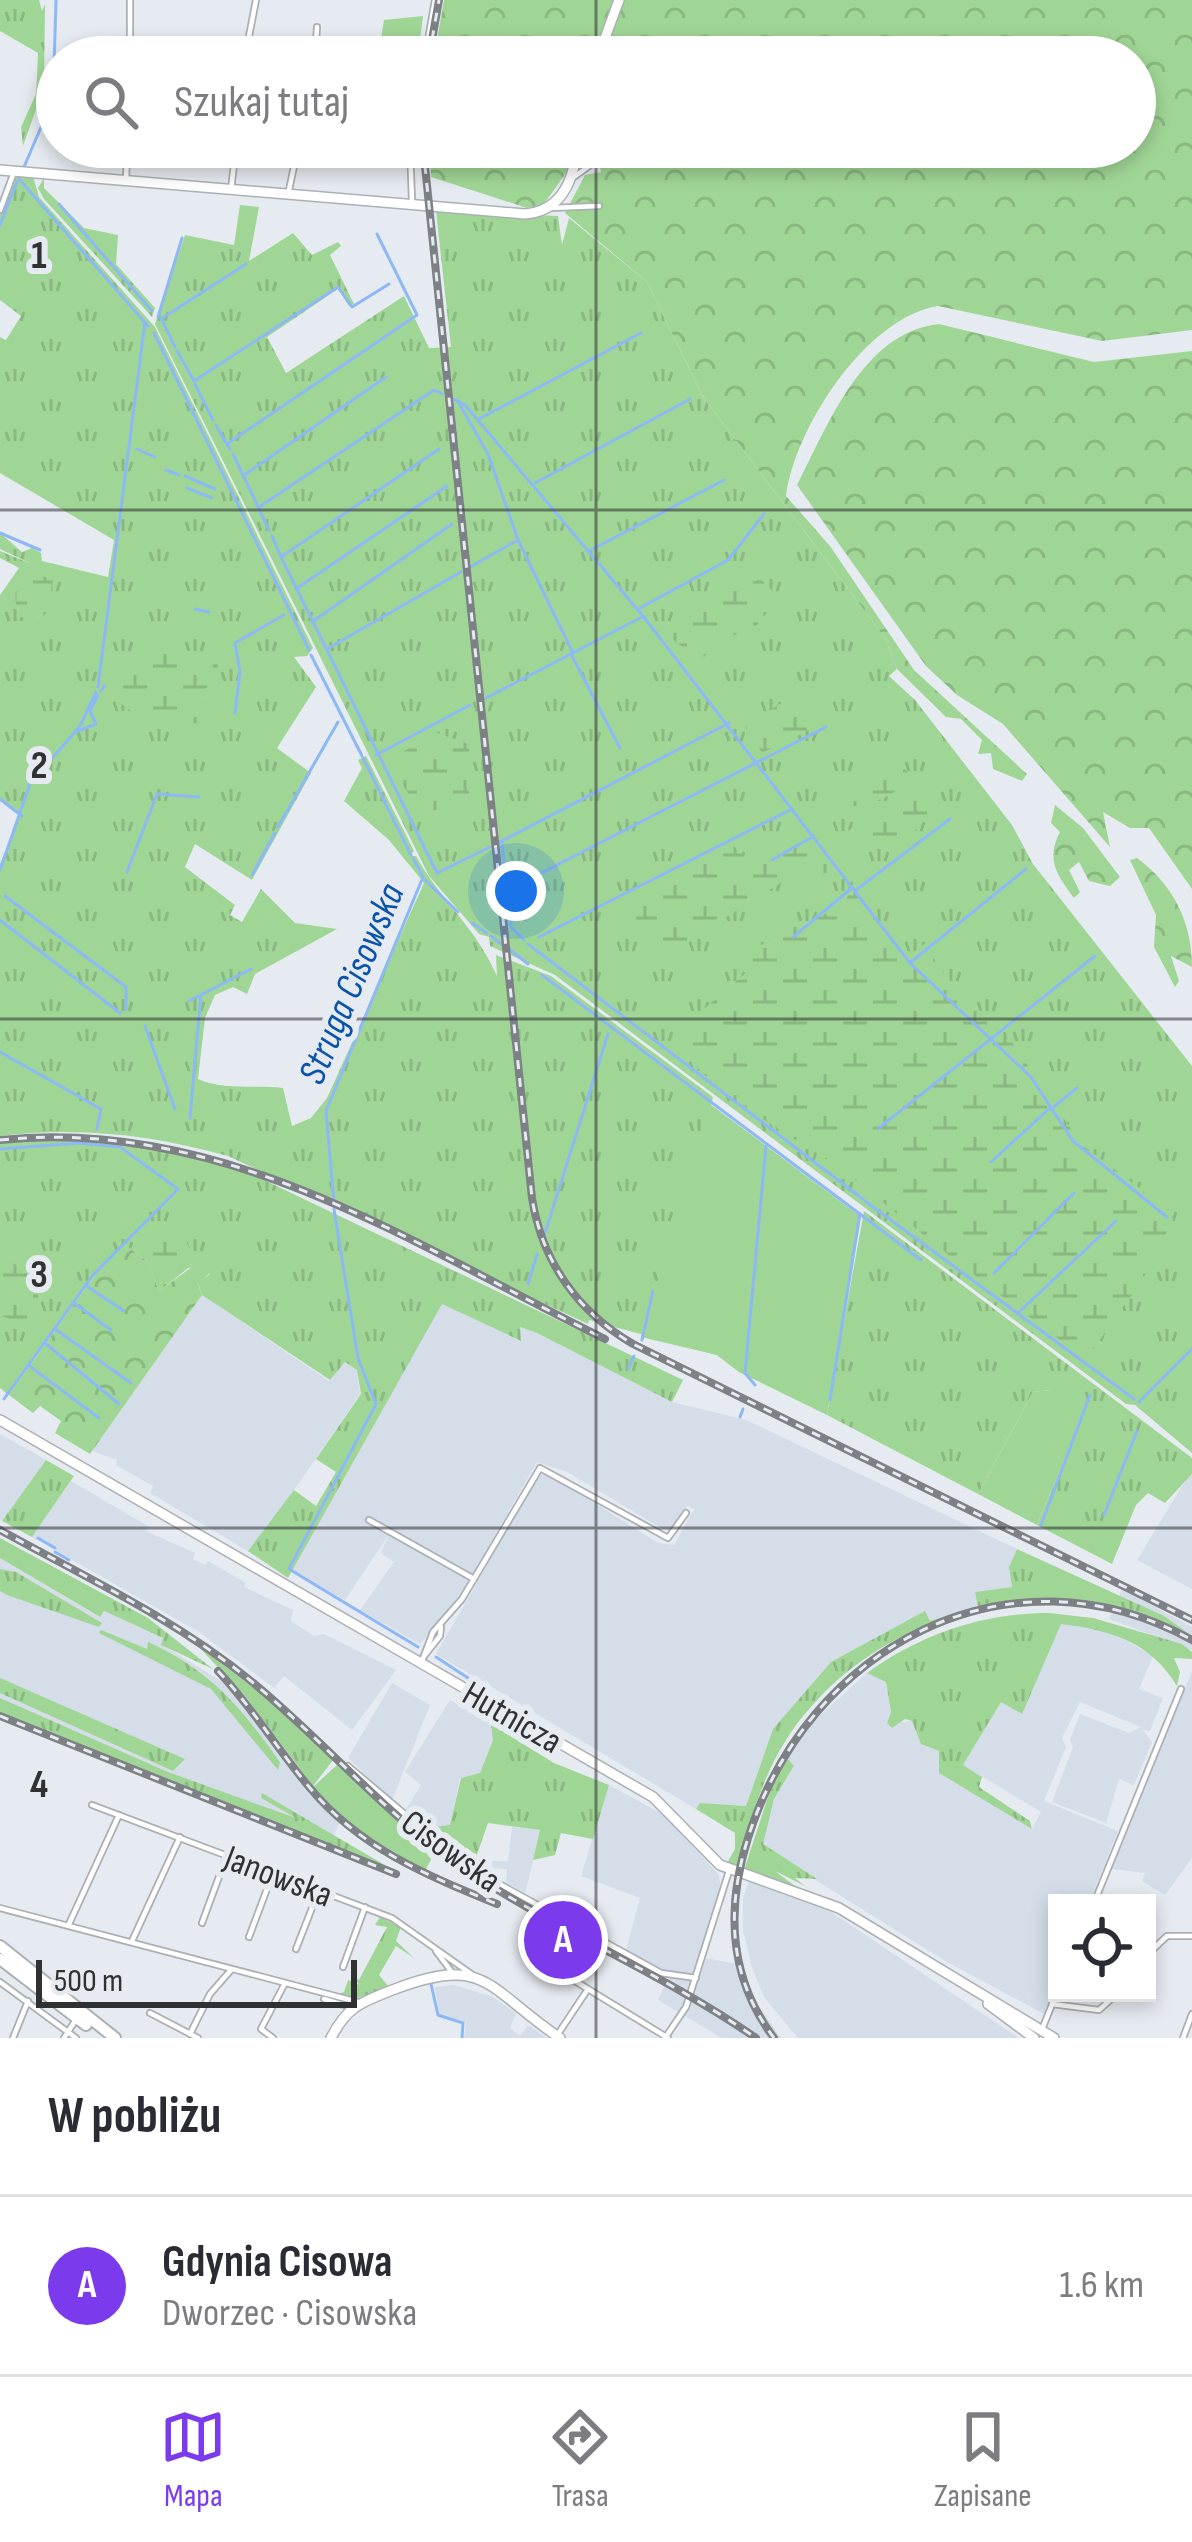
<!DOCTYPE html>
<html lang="pl">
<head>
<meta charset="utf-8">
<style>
	:root { --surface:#fff; --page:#f2f2f3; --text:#2b2b33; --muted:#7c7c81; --line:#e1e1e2; --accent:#7c3aed }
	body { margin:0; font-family:"Sofia Sans Condensed",sans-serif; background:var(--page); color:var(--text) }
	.controls { position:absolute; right:36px; bottom:36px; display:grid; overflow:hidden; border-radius:0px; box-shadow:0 6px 18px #0003 }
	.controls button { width:108px; height:108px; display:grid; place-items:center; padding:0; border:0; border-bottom:3px solid var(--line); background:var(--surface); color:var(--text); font:60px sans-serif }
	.scale { position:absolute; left:36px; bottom:30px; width:321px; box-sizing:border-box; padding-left:12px; border:6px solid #2f3133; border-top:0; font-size:33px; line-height:42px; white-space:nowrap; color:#2f3133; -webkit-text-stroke:9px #e6ebf1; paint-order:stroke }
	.you { position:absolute; left:516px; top:891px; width:42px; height:42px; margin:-30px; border:9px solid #fff; border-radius:50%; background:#1a73e8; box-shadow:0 0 0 18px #1a73e833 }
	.badge { display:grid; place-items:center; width:78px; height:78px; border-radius:50%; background:var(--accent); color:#fff; font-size:39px; font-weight:700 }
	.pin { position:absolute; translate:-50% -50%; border:6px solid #fff; box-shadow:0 3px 12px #0006 }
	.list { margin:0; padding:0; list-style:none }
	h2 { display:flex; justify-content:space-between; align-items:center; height:156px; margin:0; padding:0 48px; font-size:51px }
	h2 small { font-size:39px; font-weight:400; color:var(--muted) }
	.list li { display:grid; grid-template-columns:78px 1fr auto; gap:36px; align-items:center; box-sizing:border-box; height:180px; padding:0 48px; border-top:3px solid var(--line) }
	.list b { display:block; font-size:45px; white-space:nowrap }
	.list p { margin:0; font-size:39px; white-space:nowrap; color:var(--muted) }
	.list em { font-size:39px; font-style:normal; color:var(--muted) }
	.icon { flex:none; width:66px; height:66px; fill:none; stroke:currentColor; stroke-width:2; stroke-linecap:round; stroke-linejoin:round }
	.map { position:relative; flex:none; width:1192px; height:2038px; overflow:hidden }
	.search { position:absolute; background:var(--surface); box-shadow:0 6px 18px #0003; left:36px; right:36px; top:36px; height:132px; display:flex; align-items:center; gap:30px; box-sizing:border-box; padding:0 42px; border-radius:66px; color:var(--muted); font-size:45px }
	.sheet { height:336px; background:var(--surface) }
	nav { display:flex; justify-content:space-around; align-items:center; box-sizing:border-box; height:168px; border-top:3px solid var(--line); background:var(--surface); font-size:33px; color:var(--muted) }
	nav a { display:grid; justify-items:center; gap:6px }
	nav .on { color:var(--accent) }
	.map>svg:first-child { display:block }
</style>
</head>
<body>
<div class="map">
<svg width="1192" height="2038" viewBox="0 0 1192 2038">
	<defs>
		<pattern id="grass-tufts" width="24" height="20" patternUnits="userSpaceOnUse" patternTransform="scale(3)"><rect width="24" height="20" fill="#a0d695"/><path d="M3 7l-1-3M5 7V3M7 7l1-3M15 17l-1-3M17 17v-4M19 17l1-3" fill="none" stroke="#8ab881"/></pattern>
		<pattern id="forest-crowns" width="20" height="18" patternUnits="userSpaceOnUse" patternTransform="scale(3)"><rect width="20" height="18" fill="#a0d695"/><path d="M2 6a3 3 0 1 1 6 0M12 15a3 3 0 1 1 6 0" fill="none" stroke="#8ab881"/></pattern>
		<pattern id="wetland-marsh" width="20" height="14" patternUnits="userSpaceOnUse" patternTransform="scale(3)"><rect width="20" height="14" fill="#a0d695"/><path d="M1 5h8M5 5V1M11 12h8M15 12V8" fill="none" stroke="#8ab881"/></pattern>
	</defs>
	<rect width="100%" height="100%" fill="#e6ebf1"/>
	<g fill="#d4dde8">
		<polygon points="202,1295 329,1381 345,1362 357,1370 360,1394 251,1553 150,1493 153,1486 116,1465 117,1460 92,1451"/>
		<polygon points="442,1303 520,1341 519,1327 537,1333 672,1402 746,1420 1017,1549 1009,1567 1013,1587 975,1592 978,1606 929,1622 925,1612 773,1729 746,1806 701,1803 696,1809 436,1654 539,1475 549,1474 658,1543 674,1545 694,1509 687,1506 672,1531 661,1528 567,1472 537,1462 461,1594 420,1644 360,1610 394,1562 381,1553 388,1536 345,1600 293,1571 292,1563"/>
		<polygon points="0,1434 46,1460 2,1521 0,1520"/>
		<polygon points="1190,1473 1192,1475 1192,1589 1137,1560"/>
		<polygon points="71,1481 148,1526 146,1531 195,1553 193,1559 205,1565 208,1561 246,1583 244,1587 293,1610 291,1621 314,1636 324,1634 396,1670 352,1730 284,1676 274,1688 199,1632 32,1537"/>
		<polygon points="0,1558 99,1617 103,1611 163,1638 161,1644 226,1684 340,1823 329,1843 0,1711"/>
		<polygon points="1122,1589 1192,1627 1192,1650 1109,1619"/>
		<polygon points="1061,1623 1109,1631 1153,1656 1139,1689 1163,1698 1150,1731 1142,1729 1152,1742 1134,1785 1119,1779 1106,1823 1052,1802 1073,1747 1070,1740 1080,1714 1129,1733 1141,1727 1080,1702 1062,1738 1066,1747 1044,1801 1118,1831 1089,1903 1057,1903 1057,1984 1044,2014 947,1962 764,1848 762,1838 774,1799 794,1767 787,1758 808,1726 867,1673 886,1682 891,1712 887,1723 912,1721 921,1744 939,1751 943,1761 1032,1829 1041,1812 963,1765 1001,1701 1021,1713"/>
		<polygon points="1192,1671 1192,1858 1165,1895 1142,1881 1145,1873 1112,1869"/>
		<polygon points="392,1683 430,1705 392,1800 348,1758"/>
		<polygon points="450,1700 491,1724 493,1740 480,1774 460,1778 450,1826 427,1828 405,1811 421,1785 405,1772"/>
		<polygon points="609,1785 664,1815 719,1875 721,1888 699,1957 743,1965 753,1998 781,2038 722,2038 658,2000 670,1974 626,1950 640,1898 581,1876"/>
		<polygon points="512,1827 541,1830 525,1893 506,1882 507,1869 490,1868 493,1861 508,1861"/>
		<polygon points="749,1881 831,1912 1019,2038 798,2038 764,1997 752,1968 743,1930 743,1898"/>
		<polygon points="454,1985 493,1997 516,2013 510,2028 520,2036 528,2025 547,2038 464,2038 466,2023 439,2013 435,1987"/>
	</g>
	<g fill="url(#grass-tufts)">
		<polygon points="0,0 39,0 42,11 45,4 44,87 23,146 21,127 36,94 38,53 0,31"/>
		<polygon points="423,16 418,57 378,57 384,20"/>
		<path d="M 15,174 L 33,176 L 39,197 L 155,327 L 313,648 L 307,656 L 294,657 L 316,687 L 277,748 L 311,773 L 252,880 L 195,844 L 185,867 L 235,905 L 230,915 L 242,922 L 261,889 L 295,923 L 337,929 L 255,974 L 247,994 L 233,987 L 215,995 L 205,1018 L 198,1079 C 220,1090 257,1085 283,1088 L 292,1126 L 311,1118 L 327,1098 L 424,883 L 389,840 L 344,801 L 362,768 L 358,760 L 366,756 L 414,851 L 410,856 L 416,856 C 440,900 475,926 497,976 L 496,955 L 551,976 L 713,1097 L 711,1105 L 766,1146 L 739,1372 L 717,1355 L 589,1320 L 588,1324 L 228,1156 C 153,1135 78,1126 0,1136 L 0,864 L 20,816 L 0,801 L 0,595 L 19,568 L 0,558 L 0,551 L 32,564 L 0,549 L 0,533 L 22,552 L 32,548 L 41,553 L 42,561 L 108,577 L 114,540 L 0,473 L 0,337 L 6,340 L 21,316 L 0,300 L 0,213 Z"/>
		<polygon points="44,178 44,188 84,228 118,235 116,264 155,308 152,317 44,199 38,188"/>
		<polygon points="240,205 259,207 249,261 293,233 312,255 338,242 341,246 330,255 354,304 349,306 338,289 267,337 286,373 404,296 429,348 451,347 436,211 558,216 562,245 569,218 647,282 703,397 885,638 897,669 889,676 915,700 1012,825 1033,864 1192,1066 1192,1453 1135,1405 1126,1404 555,975 490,946 489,937 479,934 429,876 155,324 185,235 234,245"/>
		<polygon points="47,1139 141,1144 241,1169 683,1380 672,1402 537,1333 520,1327 521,1341 442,1304 288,1578 248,1551 294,1490 316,1506 336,1472 316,1459 361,1394 357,1370 345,1362 330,1380 202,1295 198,1283 210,1274 207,1266 188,1268 159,1291 148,1262 124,1244 95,1275 9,1395 0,1388 0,1143"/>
		<polygon points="864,1211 1192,1458 1192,1474 1165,1503 1148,1493 1136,1505 1112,1564 1037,1525 1080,1422 1050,1390 1033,1392 978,1494 827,1415"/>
		<polygon points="46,1460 74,1476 32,1537 2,1521"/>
		<polygon points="0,1538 148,1618 213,1669 161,1645 163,1638 104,1611 100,1617 0,1558"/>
		<path d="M 1017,1549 L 1164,1616 L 1192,1636 C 1053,1568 874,1605 786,1740 C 762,1777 749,1825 737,1868 L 727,1863 L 735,1849 L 735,1833 L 696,1809 L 700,1803 L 746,1806 L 773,1729 L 831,1662 L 925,1611 L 930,1621 L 978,1606 L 975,1592 L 1012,1587 L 1009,1567 Z"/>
		<polygon points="0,1569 16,1572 102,1623 99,1627 7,1595 0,1591"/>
		<path d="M 1049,1613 L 1093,1618 L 1182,1644 L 1192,1652 L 1192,1659 L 1174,1658 L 1180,1672 L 1177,1686 C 1151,1643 1112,1630 1061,1624 L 1022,1714 L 1001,1702 L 963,1765 L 982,1777 L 979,1787 L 1030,1821 L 1032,1829 L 939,1773 L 939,1751 L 921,1744 L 912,1721 L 905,1719 L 892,1728 L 887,1723 L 891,1712 L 886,1682 L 867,1673 C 921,1634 983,1613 1049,1613 Z"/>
		<path d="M 101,1630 L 147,1649 L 148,1642 C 210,1670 241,1707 280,1762 L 278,1770 L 211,1689 L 99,1633 Z"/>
		<polygon points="197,1645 271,1701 333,1760 313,1786 245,1696"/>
		<polygon points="0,1678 185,1759 173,1771 0,1693"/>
		<polygon points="0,1698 168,1772 296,1818 261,1798 262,1793 400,1874 0,1715"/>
		<polygon points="491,1724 554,1763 609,1785 593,1839 561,1833 555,1855 533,1860 540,1830 488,1823 474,1863 402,1814 428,1828 450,1825 461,1778 480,1773 493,1740"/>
		<polygon points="787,1758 794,1766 774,1799 763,1844 817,1879 795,1878 805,1886 775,1871 803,1892 744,1870 772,1785"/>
		<polygon points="380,1917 401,1927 396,1941 414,1958 396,1946 379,1975 389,1987 358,1998 335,1995 344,1992 348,1980 360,1985 353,1978 359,1980 387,1927 375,1925"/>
	</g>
	<g fill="url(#forest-crowns)">
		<path d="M 444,0 L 1192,0 L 1192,330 L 1102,341 L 938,306 C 867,317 795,427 786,496 L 830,546 L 914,670 L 1027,774 L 1022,781 L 993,769 L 991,753 L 978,754 L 982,740 L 961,719 L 946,717 L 897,669 L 885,638 L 703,397 L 647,282 L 565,213 L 585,175 L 601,172 L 599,165 L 569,169 L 543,205 L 527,208 L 431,177 L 429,147 L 1135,147 L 1135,57 L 434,57 Z"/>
		<path d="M 939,324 L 1094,362 L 1192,351 L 1192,889 L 1149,828 L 1130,828 L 1103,812 L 1110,847 L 1003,724 L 957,695 L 926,666 L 797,485 C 828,425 863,332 939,324 Z"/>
		<path d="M 1055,805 L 1083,828 L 1120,877 L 1110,886 L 1089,881 L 1079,862 L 1069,870 L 1080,892 L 1074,898 C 1058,876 1045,860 1060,832 L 1051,823 Z"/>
		<path d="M 1137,858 C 1174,885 1192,923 1192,967 L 1171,956 L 1179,981 L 1175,987 L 1154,947 L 1156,915 L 1130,860 Z"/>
		<polygon points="124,1244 148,1262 159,1291 196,1264 208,1266 210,1273 198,1284 202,1295 90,1454 55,1433 61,1421 40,1406 33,1413 9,1395 95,1275"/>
	</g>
	<g fill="url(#wetland-marsh)">
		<path d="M 22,570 L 52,579 L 50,608 L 38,623 L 21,617 C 12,601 15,586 22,570 Z"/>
		<path d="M 760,579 L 773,591 L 769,610 L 756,626 L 728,638 L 696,663 C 691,647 674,646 668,632 L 711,601 Z"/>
		<polygon points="168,651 195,651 217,660 220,679 201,692 207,709 197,724 182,720 147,724 118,701 124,675 147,672 152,660"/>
		<polygon points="792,697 813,728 762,753 744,725"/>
		<polygon points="434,732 469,744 469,808 421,811 394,773 401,753"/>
		<path d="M 901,763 L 910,776 C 888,805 862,805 831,809 L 828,802 L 834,795 Z"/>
		<polygon points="926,786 933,790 934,812 903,842 862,841 848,831 872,812 899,811"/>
		<polygon points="809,828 842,873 841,874 798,872 683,944 652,956 636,933 637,888 730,842 752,865 803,842"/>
		<path d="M 853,886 L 906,958 L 924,944 L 956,991 L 1003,1029 L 1081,1144 L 1168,1210 L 1173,1219 L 1143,1279 L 1089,1355 L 1082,1356 C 1005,1300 930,1241 857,1181 C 815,1146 693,1089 679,1038 L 691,1020 L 748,971 L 745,962 C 761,935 817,920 843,905 Z"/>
		<polygon points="168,1228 178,1228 192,1252 188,1268 159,1291 148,1262"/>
		<polygon points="0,1254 38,1280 38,1307 26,1326 0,1315"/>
	</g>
	<g fill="#a0d695">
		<polygon points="711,1105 860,1216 827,1415 739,1372 717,1355 641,1337"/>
		<polygon points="1050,1390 1066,1394 1078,1405 1080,1422 1037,1525 978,1494 1033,1392"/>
		<polygon points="337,1765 435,1852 425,1871 357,1830 313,1787"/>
	</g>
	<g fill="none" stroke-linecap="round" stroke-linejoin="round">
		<g stroke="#8db8f6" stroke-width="3">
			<polyline points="24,167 53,99 56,0"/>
			<polyline points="19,179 148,326"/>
			<polyline points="59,204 152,311"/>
			<polyline points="0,225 17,182"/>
			<polyline points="158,317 182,238"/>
			<polyline points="161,319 246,264"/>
			<polyline points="162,320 175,347"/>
			<polyline points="154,333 309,650"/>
			<polyline points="177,351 194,381 338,287 352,307 389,284"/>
			<polyline points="195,384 213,420"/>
			<polyline points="453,399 465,405 643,616 910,963 1031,1077 1073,1141 1167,1217"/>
			<polyline points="457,400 488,454 518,540 573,653"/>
			<polyline points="479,419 641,333"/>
			<polyline points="216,425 226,443"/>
			<polyline points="137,449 155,457"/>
			<polyline points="230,449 227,444 417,315 377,234"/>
			<polyline points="233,454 269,530"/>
			<polyline points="166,470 179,475"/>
			<polyline points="185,476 215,489"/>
			<polyline points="243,476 386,377"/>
			<polyline points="535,483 690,399"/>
			<polyline points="187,488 212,498"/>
			<polyline points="259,507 434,390 442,394"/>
			<polyline points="0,533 40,550"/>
			<polyline points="272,536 281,557 439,449"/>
			<polyline points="591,550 724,480"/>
			<polyline points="281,557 437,873 490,847"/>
			<polyline points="470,567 516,541"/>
			<polyline points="296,589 447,486"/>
			<polyline points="640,608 728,560 764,514"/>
			<polyline points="195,609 209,612"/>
			<polyline points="312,622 452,524"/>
			<polyline points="327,649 461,572"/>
			<polyline points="311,655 362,756"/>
			<polyline points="572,656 620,748"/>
			<polyline points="98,687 145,322"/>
			<polyline points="101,691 105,685"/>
			<polyline points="486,698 642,617"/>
			<polyline points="235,713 240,672 235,643 284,615"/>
			<polyline points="78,731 96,724 90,711 98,695"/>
			<polyline points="376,755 470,705"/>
			<polyline points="363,758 411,855"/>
			<polyline points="0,799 22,816"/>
			<polyline points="278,827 338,722"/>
			<polyline points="498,843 729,723"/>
			<polyline points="502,843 511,927 524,940"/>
			<polyline points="772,860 812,837"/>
			<polyline points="0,870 30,784 80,726 96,692"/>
			<polyline points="127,872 157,794 199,797"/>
			<polyline points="252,875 275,833"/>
			<polyline points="425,880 458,912"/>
			<polyline points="512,888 826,727"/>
			<polyline points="856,890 950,819"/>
			<polyline points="5,896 126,987 126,1009"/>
			<polyline points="0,920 120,1013"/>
			<polyline points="472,923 487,933"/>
			<polyline points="491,936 504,946"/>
			<polyline points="539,937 792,809"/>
			<polyline points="793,937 852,888"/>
			<polyline points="528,944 863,1199"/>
			<polyline points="509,949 528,964"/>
			<polyline points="911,962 1026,869"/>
			<polyline points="542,975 921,1260"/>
			<polyline points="189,1001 251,969"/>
			<polyline points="145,1026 175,1109"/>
			<polyline points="0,1052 101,1109 97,1129"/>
			<polyline points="1051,1109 1077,1088"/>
			<polyline points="190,1118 201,994"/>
			<polyline points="879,1128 1095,956"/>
			<polyline points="0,1149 79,1143 120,1147 178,1189 93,1275 4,1399"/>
			<polyline points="991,1162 1050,1108"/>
			<polyline points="865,1201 1134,1399"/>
			<polyline points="334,1203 326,1111 423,877 413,858"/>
			<polyline points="334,1209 358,1358 376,1404 289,1569 418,1647"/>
			<polyline points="545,1233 608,1034"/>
			<polyline points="994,1273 1074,1193"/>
			<polyline points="528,1284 537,1254"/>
			<polyline points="85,1285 124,1311"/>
			<polyline points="74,1303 111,1330"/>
			<polyline points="1018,1313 1116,1221"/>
			<polyline points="55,1329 131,1383"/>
			<polyline points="642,1340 653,1291"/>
			<polyline points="46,1344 119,1404"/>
			<polyline points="28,1365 99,1418"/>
			<polyline points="628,1369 634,1356"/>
			<polyline points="755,1385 745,1373 766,1146"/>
			<polyline points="830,1400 860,1214"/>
			<polyline points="1139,1402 1192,1349"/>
			<polyline points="740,1417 743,1409"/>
			<polyline points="1104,1515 1137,1431"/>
			<polyline points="1041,1525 1090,1395"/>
			<polyline points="38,1538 55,1548"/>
			<polyline points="55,1552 69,1560"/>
			<polyline points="436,1657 488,1691"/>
			<polyline points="431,1984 438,2015 463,2023 462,2038"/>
		</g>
		<g stroke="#abb0b5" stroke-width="8">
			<g id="street">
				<polyline points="130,57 130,0"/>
				<polyline points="245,57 256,0"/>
				<polyline points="315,57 317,27"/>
				<polyline points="425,57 435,0"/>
				<polyline points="410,147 412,201"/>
				<polyline points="574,177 603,156"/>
				<polyline points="126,182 127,147"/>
				<polyline points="231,190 236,147"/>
				<polyline points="288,195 298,147"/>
				<polyline points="551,208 599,206"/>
				<polyline points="0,210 14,172"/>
				<polyline points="369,1520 474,1579"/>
				<polyline points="424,1656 440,1636 441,1627"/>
				<polyline points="422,1661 433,1632 462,1599 540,1468 668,1538 686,1513"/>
				<polyline points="348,1766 465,1865 661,1973 696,1978"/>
				<polyline points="92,1805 392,1918 477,1978"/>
				<polyline points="1094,1903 1181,1689"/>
				<polyline points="0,1908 358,2002"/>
				<polyline points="202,1923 227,1855"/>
				<polyline points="69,1924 119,1815"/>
				<polyline points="249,1937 273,1873"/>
				<polyline points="132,1941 180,1837"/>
				<polyline points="296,1949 319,1890"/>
				<polyline points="436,1951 454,1975"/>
				<polyline points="1147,1955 1167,1936 1192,1936"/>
				<polyline points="343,1967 365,1907"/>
				<polyline points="575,1981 668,2038"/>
				<polyline points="0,1982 76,2038"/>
				<polyline points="324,1999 353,2008"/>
				<polyline points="1052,2004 1099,2010 1118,1993"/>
				<polyline points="150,2013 198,2038"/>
				<polyline points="1043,2027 1057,1992"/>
				<polyline points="190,2034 210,1994 231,1970"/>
				<polyline points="558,2034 588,1989"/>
				<polyline points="13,2038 28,2001"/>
				<polyline points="64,2038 77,2018"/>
				<polyline points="273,2038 261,2029 284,1985"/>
				<polyline points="665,2038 686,2007 729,1871"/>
				<polyline points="1183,2038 1192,2014"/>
			</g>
		</g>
		<g stroke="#abb0b5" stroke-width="12">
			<g id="secondary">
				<polyline points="598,57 619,0"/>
				<path d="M 0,170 L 525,214 C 562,211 574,179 577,147"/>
				<polyline points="0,1420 653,1797 720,1865 839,1908 1054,2038"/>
				<polyline points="988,2004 1034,2038"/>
				<path d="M 331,2038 C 347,2006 362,2002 395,1989 C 487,1954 487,1989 560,2038"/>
			</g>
		</g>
		<g stroke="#abb0b5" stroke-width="14">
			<g id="primary">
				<polyline points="0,1946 115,2038"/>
				<polyline points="0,1959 86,2025"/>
			</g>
		</g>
		<use href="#street" stroke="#fff" stroke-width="4.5"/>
		<use href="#secondary" stroke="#fff" stroke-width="9"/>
		<use href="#primary" stroke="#fff" stroke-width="10"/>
		<g stroke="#7d8084" stroke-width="8">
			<g id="rail">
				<polyline points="429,57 439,0"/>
				<path d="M 423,147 L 532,1198 C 542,1262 578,1312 633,1344 L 1192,1620"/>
				<path d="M 0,1140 C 225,1117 410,1243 605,1339"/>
				<path d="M 0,1530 C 85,1577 175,1619 251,1681 C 322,1739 381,1810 456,1863 C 552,1929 661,1972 756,2038"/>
				<path d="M 218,1671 C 252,1707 278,1750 310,1788 C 360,1848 426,1875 497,1904"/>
				<polyline points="0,1716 396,1874"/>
				<path d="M 774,2038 C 728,1977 726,1908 748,1838 C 807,1648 1008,1539 1192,1640"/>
			</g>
		</g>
		<use href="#rail" stroke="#e6ebf1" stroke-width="3" stroke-dasharray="9" stroke-linecap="butt"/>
	</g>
	<path fill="none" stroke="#2f3133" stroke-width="3" stroke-opacity="0.55" d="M 596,0 L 596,57M 596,147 L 596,2038M 0,510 L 1192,510M 0,1019 L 1192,1019M 0,1528 L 1192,1528"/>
	<g text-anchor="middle" stroke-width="12" stroke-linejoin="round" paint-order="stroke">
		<g font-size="36" fill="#2f3133" stroke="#e6ebf1">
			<text transform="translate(513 1716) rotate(30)" y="13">Hutnicza</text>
			<text transform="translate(452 1850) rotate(36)" y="13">Cisowska</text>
			<text transform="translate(279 1875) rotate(21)" y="13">Janowska</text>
		</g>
		<g font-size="39" font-style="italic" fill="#0953ab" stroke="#e6ebf1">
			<text transform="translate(350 983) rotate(-67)" y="14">Struga Cisowska</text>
		</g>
	</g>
	<g font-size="39" text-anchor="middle" font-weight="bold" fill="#2f3133" stroke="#e6ebf1" stroke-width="12" stroke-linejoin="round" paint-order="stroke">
		<text x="39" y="268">1</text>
		<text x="39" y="778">2</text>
		<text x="39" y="1287">3</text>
		<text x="39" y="1797">4</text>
	</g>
</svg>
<div class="controls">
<button><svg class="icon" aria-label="locate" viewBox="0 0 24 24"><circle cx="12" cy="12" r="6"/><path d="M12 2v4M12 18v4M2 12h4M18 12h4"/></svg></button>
</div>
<div class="scale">500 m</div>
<div class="you"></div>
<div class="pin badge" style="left:563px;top:1940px">A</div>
<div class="search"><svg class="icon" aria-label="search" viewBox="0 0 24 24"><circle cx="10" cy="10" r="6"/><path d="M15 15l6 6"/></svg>Szukaj tutaj</div>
</div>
<section class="sheet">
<h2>W pobliżu<small></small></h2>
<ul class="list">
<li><span class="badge">A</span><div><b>Gdynia Cisowa</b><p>Dworzec · Cisowska</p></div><em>1.6 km</em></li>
</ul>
</section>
<nav>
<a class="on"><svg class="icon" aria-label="map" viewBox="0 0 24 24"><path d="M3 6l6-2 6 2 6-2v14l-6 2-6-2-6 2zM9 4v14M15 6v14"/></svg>Mapa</a>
<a><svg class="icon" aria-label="directions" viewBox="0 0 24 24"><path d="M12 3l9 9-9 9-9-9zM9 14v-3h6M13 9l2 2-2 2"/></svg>Trasa</a>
<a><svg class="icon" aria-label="saved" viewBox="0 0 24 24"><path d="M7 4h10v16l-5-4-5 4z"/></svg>Zapisane</a>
</nav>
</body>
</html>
